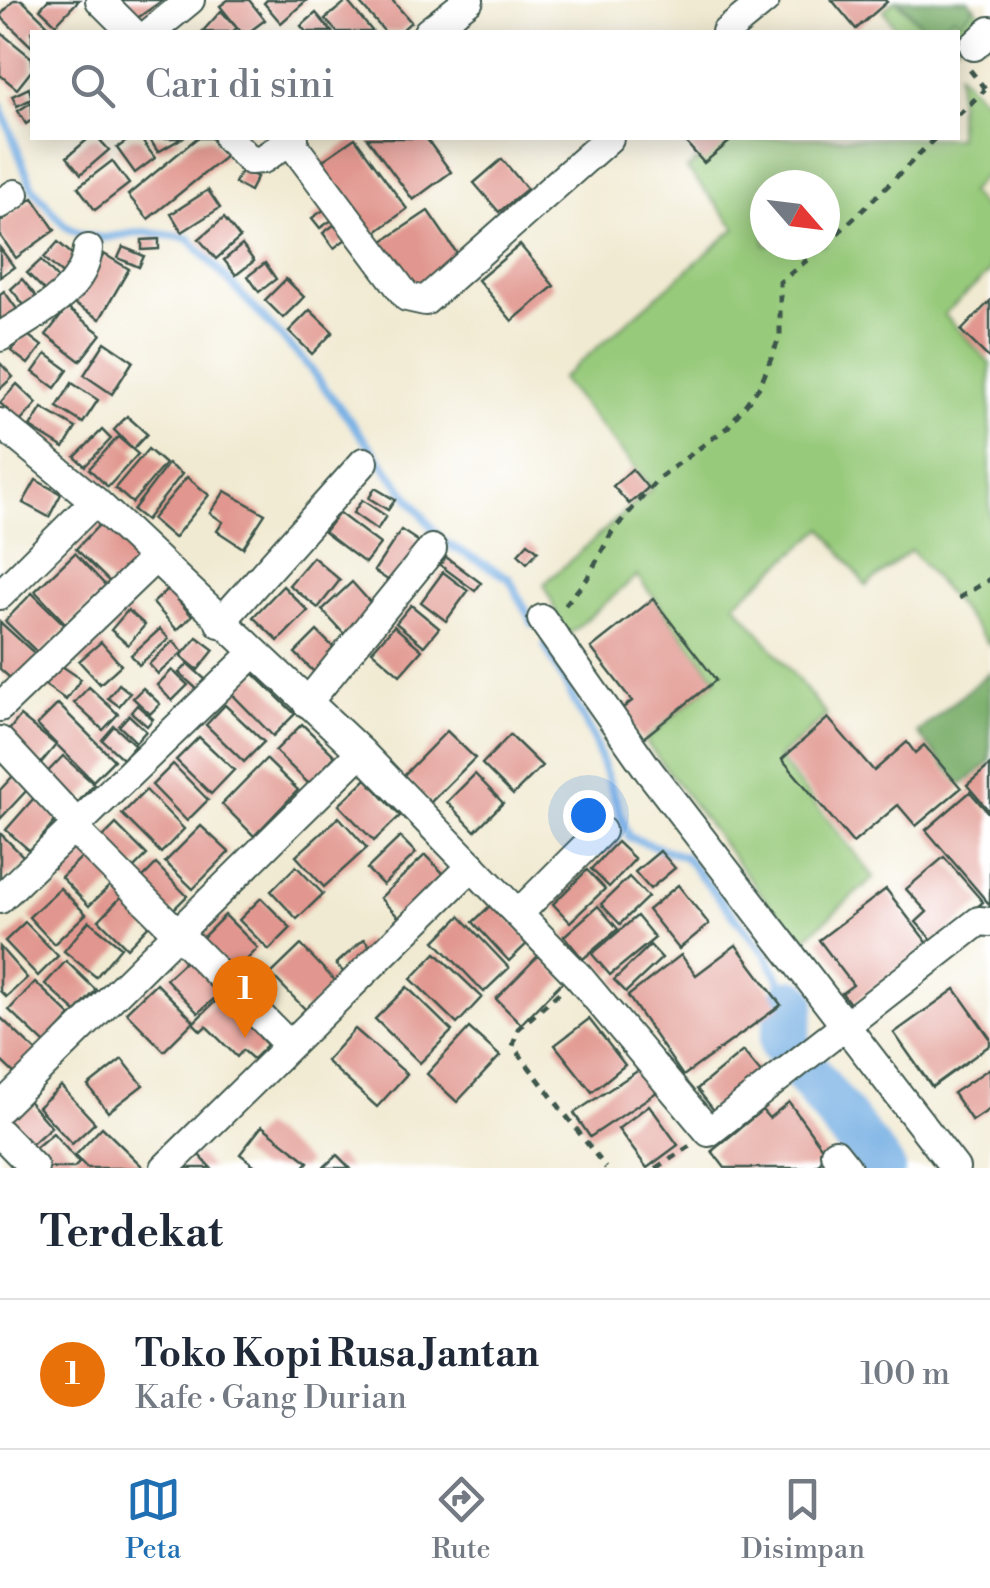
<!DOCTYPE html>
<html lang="id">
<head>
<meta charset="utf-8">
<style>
	:root { --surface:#fff; --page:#f2f2f3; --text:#1f2937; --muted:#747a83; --line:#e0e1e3; --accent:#1f6fb2 }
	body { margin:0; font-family:"Libre Bodoni",serif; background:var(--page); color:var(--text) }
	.compass { position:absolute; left:750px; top:170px; width:90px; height:90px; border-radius:50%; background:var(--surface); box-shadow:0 5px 25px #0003; rotate:118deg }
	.you { position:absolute; left:588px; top:815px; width:35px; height:35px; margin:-25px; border:8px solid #fff; border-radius:50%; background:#1a73e8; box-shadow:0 0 0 15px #1a73e833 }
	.badge { display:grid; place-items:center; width:65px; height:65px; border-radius:50%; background:var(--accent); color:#fff; font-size:32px; font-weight:700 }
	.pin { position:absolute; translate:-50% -82px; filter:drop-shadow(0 2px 5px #0008) }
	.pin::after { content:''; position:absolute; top:52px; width:35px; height:30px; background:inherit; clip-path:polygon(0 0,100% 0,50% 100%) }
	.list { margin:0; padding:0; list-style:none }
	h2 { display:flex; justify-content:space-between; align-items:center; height:130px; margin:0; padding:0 40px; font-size:42px }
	h2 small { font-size:32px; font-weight:400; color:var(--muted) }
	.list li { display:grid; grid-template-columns:65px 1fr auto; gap:30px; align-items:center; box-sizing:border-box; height:150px; padding:0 40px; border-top:2px solid var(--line) }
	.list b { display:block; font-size:38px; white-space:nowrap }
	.list p { margin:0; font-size:32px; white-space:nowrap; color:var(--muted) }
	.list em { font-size:32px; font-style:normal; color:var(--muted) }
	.icon { flex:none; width:55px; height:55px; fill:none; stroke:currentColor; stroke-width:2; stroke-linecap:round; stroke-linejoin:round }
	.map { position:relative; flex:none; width:990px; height:1168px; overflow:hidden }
	.search { position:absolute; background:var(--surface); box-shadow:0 5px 25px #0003; left:30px; right:30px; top:30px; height:110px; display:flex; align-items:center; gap:25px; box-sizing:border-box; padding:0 35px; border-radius:0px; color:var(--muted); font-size:38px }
	.sheet { height:280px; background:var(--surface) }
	nav { display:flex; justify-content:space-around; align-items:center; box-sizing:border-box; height:140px; border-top:2px solid var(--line); background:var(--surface); font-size:28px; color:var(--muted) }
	nav a { display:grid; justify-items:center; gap:5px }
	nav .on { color:var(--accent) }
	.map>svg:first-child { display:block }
</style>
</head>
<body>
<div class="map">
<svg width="990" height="1168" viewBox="0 0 990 1168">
	<rect width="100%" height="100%" fill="#fff"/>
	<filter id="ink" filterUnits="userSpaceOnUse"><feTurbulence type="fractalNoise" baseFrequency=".01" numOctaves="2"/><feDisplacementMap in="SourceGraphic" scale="20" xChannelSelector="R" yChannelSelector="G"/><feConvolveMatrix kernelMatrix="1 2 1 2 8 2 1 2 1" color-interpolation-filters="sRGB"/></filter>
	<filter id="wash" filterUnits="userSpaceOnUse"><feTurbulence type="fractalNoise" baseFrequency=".0048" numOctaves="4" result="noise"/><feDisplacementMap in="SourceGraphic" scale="40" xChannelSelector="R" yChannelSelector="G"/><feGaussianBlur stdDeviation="2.25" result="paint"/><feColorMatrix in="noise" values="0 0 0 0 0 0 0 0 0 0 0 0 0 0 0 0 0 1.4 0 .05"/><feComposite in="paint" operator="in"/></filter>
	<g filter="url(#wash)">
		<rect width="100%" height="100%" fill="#f1ead2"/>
		<g fill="#98ca7b" stroke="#5c8458" stroke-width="2.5" fill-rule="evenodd">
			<polygon points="895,0 926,29 954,16 960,22 975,7 983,17 958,44 958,32 898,32 884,10"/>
			<path d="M 958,73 L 990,106 L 990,168 L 969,193 L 990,215 L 990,272 L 944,314 L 990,364 L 990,645 L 911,550 L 866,586 L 823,528 L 735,603 L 827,715 L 778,758 L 874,877 L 799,944 L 645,741 L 717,679 L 637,576 L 567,636 C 556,621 554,601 544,584 L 652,488 L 561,379 L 736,228 L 687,169 L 724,138 L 958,138 ZM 765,185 L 825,185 L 825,245 L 765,245 Z"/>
		</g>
		<g fill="#7aae6b" stroke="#4c7650" stroke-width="2.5">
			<polygon points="899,0 968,0 975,7 960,22 954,16 942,26 926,29"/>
			<polygon points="990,672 990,762 962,785 917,733"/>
		</g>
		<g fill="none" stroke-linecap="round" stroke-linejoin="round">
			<g stroke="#70ace2" stroke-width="8">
				<polyline points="0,105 32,187 65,226 82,235 103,238 144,232 188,238 305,362 442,541 509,578 533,624"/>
				<polyline points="545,645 592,735 629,837 685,857 766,954 792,1003"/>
			</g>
			<polyline stroke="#70ace2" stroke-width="48" points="792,1003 784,1044 881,1168"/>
		</g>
		<g id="blocks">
			<g fill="#e1978f">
				<polygon points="14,0 22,0 50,27 44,32 32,32 32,47 0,16"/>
				<polygon points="48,0 79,0 56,24 40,9"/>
				<polygon points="119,0 163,0 136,19"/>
				<polygon points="228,0 249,0 265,20 249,32 241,32 220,6"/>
				<polygon points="267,0 307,0 281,23 264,3"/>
				<polygon points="357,0 392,0 411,22 400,32 385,32"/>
				<polygon points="832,0 885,0 887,2 856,29"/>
				<polygon points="347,1 373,32 337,32 325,19"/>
				<polygon points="221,11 237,28 232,32 202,32"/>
				<polygon points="316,13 332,32 306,32 301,26"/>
				<polygon points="0,32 32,58 32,70 17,89 0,75"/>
				<polygon points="29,88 32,99 17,106 12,96"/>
				<polygon points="32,102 32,120 26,124 18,111"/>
				<polygon points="89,138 98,138 109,150 81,174 67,157"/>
				<polygon points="131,138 140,138 155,158 135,173 117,148"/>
				<polygon points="149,138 182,138 158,152"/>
				<polygon points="197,138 211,138 226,156 148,219 128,195"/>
				<polygon points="355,138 407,209 368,238 316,165"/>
				<polygon points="367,138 426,138 451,172 413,200"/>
				<polygon points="682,138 734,138 704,163"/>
				<polygon points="502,159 527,189 499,212 474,183"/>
				<polygon points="112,161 129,184 95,210 78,187"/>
				<polygon points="242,169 257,177 250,191 235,183"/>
				<polygon points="208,190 220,208 182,232 171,214"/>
				<polygon points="33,198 55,230 16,258 0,235 0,222"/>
				<polygon points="325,209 332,220 320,228 312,218"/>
				<polygon points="428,211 465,265 418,298 380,243"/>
				<polygon points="224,218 240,238 216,259 199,239"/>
				<polygon points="334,225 346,239 334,248 323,233"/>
				<polygon points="159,239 159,249 142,250 142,240"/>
				<polygon points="58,242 81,262 67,278 44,258"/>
				<polygon points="242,245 254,261 236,275 224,260"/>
				<polygon points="520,245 554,286 512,321 478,280"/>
				<polygon points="123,247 144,256 139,267 118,258"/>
				<polygon points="0,248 14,267 0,277"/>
				<polygon points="104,254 129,269 100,319 74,304"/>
				<polygon points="41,260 60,281 47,293 27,273"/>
				<polygon points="265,263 276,279 259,292 248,276"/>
				<polygon points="22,279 39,300 28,310 11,289"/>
				<polygon points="286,279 304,297 283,318 265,300"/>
				<polygon points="4,291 19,312 0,326 0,294"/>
				<polygon points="990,301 990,359 961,331"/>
				<polygon points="67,308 101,334 80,361 46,335"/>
				<polygon points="310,310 333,332 312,354 289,331"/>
				<polygon points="25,333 42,346 28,364 11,351"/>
				<polygon points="105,342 133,361 112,394 84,375"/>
				<polygon points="46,354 68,370 55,388 33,372"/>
				<polygon points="0,363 13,377 0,389"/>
				<polygon points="72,383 98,400 83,423 57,407"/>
				<polygon points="17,384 37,403 20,422 0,403"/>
				<polygon points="42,408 76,428 64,448 30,427"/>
				<polygon points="127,416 147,434 133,449 114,430"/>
				<polygon points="102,430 111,439 85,466 75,457"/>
				<polygon points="118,437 138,454 108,487 89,469"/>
				<polygon points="148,449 165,464 132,503 115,488"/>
				<polygon points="168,464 182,474 146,520 133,510"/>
				<polygon points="632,469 648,488 629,504 613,486"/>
				<polygon points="187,477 209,495 174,538 152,519"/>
				<polygon points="36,480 61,494 49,517 23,503"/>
				<polygon points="375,488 395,500 388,510 369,498"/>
				<polygon points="225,491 265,514 243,548 217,531 223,522 210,513"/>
				<polygon points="362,500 386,516 377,530 353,513"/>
				<polygon points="339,513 380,544 365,563 324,532"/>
				<polygon points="103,521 145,562 118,590 76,549"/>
				<polygon points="401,530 424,545 397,586 374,571"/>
				<polygon points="528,543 538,551 527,563 518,554"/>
				<polygon points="75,553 108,588 68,626 35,591"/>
				<polygon points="313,557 340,580 318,608 289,585"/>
				<polygon points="446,557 481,583 475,591 440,565"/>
				<polygon points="443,572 468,591 446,621 421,602"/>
				<polygon points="352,582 376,609 346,636 322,610"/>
				<polygon points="283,586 308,611 278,641 253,617"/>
				<polygon points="168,589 192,616 177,630 153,603"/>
				<polygon points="32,593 67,627 40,655 5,621"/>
				<polygon points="653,599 716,680 642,739 619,711 632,701 591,648"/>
				<polygon points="411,605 439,628 424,646 396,623"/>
				<polygon points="128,610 145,625 128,645 111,630"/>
				<polygon points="0,622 43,661 19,686 0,669"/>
				<polygon points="394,626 422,650 400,675 372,651"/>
				<polygon points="160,629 169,639 139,665 131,655"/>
				<polygon points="317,631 341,655 319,677 295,653"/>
				<polygon points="197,637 214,650 198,670 181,656"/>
				<polygon points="173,641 183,652 158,674 149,664"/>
				<polygon points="101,642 121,665 100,684 79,661"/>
				<polygon points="56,662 81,679 66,700 42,683"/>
				<polygon points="188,664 207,681 198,690 179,673"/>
				<polygon points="172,670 188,685 172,701 157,685"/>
				<polygon points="253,673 295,714 273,736 232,694"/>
				<polygon points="119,684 130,693 119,706 108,698"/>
				<polygon points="89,687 118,714 103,730 74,703"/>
				<polygon points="143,688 160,704 150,714 133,698"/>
				<polygon points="58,704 114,760 93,781 37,725"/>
				<polygon points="137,705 153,719 147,726 131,712"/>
				<polygon points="225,705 264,742 244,762 206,725"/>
				<polygon points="129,715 146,731 136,742 119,726"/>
				<polygon points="20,716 56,745 36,769 1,741"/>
				<polygon points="828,718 874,771 907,742 915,753 924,745 961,788 916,826 898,805 853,843 782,759"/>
				<polygon points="302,724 335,756 309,784 275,751"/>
				<polygon points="114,726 135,745 123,759 102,740"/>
				<polygon points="447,731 475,758 430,803 403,776"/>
				<polygon points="510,735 542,766 513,795 482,764"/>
				<polygon points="199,737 234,770 211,794 176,760"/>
				<polygon points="63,756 94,784 72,809 40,780"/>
				<polygon points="266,759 298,790 254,836 222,804"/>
				<polygon points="173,764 208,800 187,821 152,785"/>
				<polygon points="990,765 990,812 967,785"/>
				<polygon points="475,774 503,803 475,831 447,802"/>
				<polygon points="13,776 27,790 0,819 0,790"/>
				<polygon points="366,779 400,816 374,841 339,805"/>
				<polygon points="146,790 184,829 161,853 122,814"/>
				<polygon points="970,792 990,815 990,905 926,830"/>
				<polygon points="34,798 58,818 30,851 6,830"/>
				<polygon points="339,817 367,848 324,887 296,856"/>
				<polygon points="116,824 147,855 128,874 97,843"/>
				<polygon points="201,826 229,852 193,889 165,862"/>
				<polygon points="0,833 28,861 0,882"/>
				<polygon points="400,837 416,853 383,885 367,869"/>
				<polygon points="617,842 635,859 609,887 591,869"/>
				<polygon points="90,849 118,878 89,906 61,877"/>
				<polygon points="660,851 675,868 650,889 635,872"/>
				<polygon points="425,855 451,881 406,925 380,898"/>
				<polygon points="944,857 983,902 935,943 916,922 927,912 906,889"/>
				<polygon points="156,864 187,896 168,915 137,883"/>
				<polygon points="296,866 323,894 297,919 271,891"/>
				<polygon points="587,870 605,889 570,922 553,904"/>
				<polygon points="629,877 648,897 620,924 601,904"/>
				<polygon points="678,885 709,924 679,949 648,910"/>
				<polygon points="60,888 86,914 54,944 29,917"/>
				<polygon points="886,889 929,945 851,1005 842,993 853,985 819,940"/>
				<polygon points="126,892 155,919 127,948 99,920"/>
				<polygon points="261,898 291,928 269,950 239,920"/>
				<polygon points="494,902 530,941 509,961 473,922"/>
				<polygon points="598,906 618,929 583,959 564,936"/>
				<polygon points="225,915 258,948 234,973 200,940"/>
				<polygon points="460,916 509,968 484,992 435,941"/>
				<polygon points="637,916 655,938 610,975 592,954"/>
				<polygon points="89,921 121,947 96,977 64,951"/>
				<polygon points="25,922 58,956 38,976 5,941"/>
				<polygon points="364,939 378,956 351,980 336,964"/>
				<polygon points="301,945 336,982 307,1011 271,974"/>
				<polygon points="650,945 662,958 626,992 614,980"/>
				<polygon points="736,945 781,1005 683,1076 628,996 681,955 696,975"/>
				<polygon points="0,947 27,978 6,997 0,991"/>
				<polygon points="436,953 482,997 457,1024 411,979"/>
				<polygon points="539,955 564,980 521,1024 496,999"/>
				<polygon points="191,956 223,991 198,1013 166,979"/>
				<polygon points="66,961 96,990 76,1012 45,984"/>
				<polygon points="35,982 71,1016 45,1044 9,1010"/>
				<polygon points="156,983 194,1021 164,1051 126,1012"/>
				<polygon points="407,987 452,1031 420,1063 375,1019"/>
				<polygon points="955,989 990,1038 990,1045 932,1087 894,1033"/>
				<polygon points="227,990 264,1029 258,1035 267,1045 253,1059 243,1050 237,1057 206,1026 201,1031 193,1023"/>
				<polygon points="0,1017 38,1053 17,1076 0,1060"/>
				<polygon points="589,1019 625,1065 592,1092 555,1045"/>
				<polygon points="469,1028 500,1056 457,1102 427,1074"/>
				<polygon points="355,1029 407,1074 377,1107 326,1061"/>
				<polygon points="743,1051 767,1080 720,1118 697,1089"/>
				<polygon points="122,1059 143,1085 108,1112 88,1086"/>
				<polygon points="642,1068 657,1092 590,1137 574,1113"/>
				<polygon points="990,1068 990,1109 972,1121 953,1093"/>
				<polygon points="61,1086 95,1123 72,1144 38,1107"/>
				<polygon points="24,1096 51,1127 23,1152 0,1127"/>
				<polygon points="789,1102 828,1156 813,1168 725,1168 712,1151 762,1110 769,1118"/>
				<polygon points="649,1105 678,1145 647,1168 618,1129"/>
				<polygon points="262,1126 308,1162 303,1168 258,1168 240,1154"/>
				<polygon points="102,1127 144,1168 87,1168 75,1156"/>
				<polygon points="53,1133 79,1163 74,1168 40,1168 28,1154"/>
				<polygon points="198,1154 211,1168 184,1168"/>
				<polygon points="337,1155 350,1168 323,1168"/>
			</g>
		</g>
	</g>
	<g filter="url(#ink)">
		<use href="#blocks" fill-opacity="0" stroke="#3e574c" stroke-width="2.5"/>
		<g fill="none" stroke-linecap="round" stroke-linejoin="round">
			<g stroke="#3e574c" stroke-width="32">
				<g id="minor">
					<polyline points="100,0 132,32"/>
					<polyline points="151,32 190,0"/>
					<polyline points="428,32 469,0"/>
					<polyline points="726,32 765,0"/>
					<polyline points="974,46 990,31"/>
					<polyline points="228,138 250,160 263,159 294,138"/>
					<polyline points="290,141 407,297 425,301 609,138"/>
					<polyline points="0,204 15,194"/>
					<path d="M 0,337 C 33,315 84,293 88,249"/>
					<polyline points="0,423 95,501 361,752 578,976 709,1132 979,921 990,922"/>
					<polyline points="0,595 95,501"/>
					<polyline points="542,619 649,771 955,1168"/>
					<polyline points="220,623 364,462"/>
					<polyline points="307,703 432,549"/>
					<polyline points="0,707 155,558"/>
					<polyline points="0,741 78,825"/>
					<polyline points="74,829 289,1045"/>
					<polyline points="0,899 253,654"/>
					<polyline points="519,913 601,831"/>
					<polyline points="0,1108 361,752"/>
					<polyline points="0,1133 34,1168"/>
					<polyline points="835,1153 847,1168"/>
					<polyline points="165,1168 472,866"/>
				</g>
			</g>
			<g stroke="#3e574c" stroke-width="5" stroke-dasharray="8 8" stroke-linecap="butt">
				<polyline points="970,70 990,95"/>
				<polyline points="958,115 985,90"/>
				<polyline points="959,598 990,579"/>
				<path d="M 565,605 L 587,579 L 612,532 L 659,478 L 728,427 L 760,386 L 780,336 L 780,282 C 836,238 885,189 935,138"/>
				<polyline points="559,993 518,1029 513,1046 606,1168"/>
				<polyline points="656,1168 690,1146"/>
			</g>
			<use href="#minor" stroke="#fff" stroke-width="28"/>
		</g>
	</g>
</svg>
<svg class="compass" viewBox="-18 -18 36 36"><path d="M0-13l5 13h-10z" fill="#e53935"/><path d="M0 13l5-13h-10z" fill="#747a83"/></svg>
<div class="you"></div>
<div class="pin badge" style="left:245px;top:1038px;background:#e8710a">1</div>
<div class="search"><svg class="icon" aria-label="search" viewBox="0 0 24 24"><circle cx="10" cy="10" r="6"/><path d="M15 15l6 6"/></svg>Cari di sini</div>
</div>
<section class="sheet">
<h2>Terdekat<small></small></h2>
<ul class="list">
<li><span class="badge" style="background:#e8710a">1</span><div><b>Toko Kopi Rusa Jantan</b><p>Kafe · Gang Durian</p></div><em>100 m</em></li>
</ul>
</section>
<nav>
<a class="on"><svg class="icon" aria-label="map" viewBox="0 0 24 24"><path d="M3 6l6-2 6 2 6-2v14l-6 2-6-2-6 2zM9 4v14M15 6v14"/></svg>Peta</a>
<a><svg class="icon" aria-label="directions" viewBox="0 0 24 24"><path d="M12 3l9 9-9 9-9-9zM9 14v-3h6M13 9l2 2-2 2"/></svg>Rute</a>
<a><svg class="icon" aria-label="saved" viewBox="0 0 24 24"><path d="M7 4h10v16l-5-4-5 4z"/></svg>Disimpan</a>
</nav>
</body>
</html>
